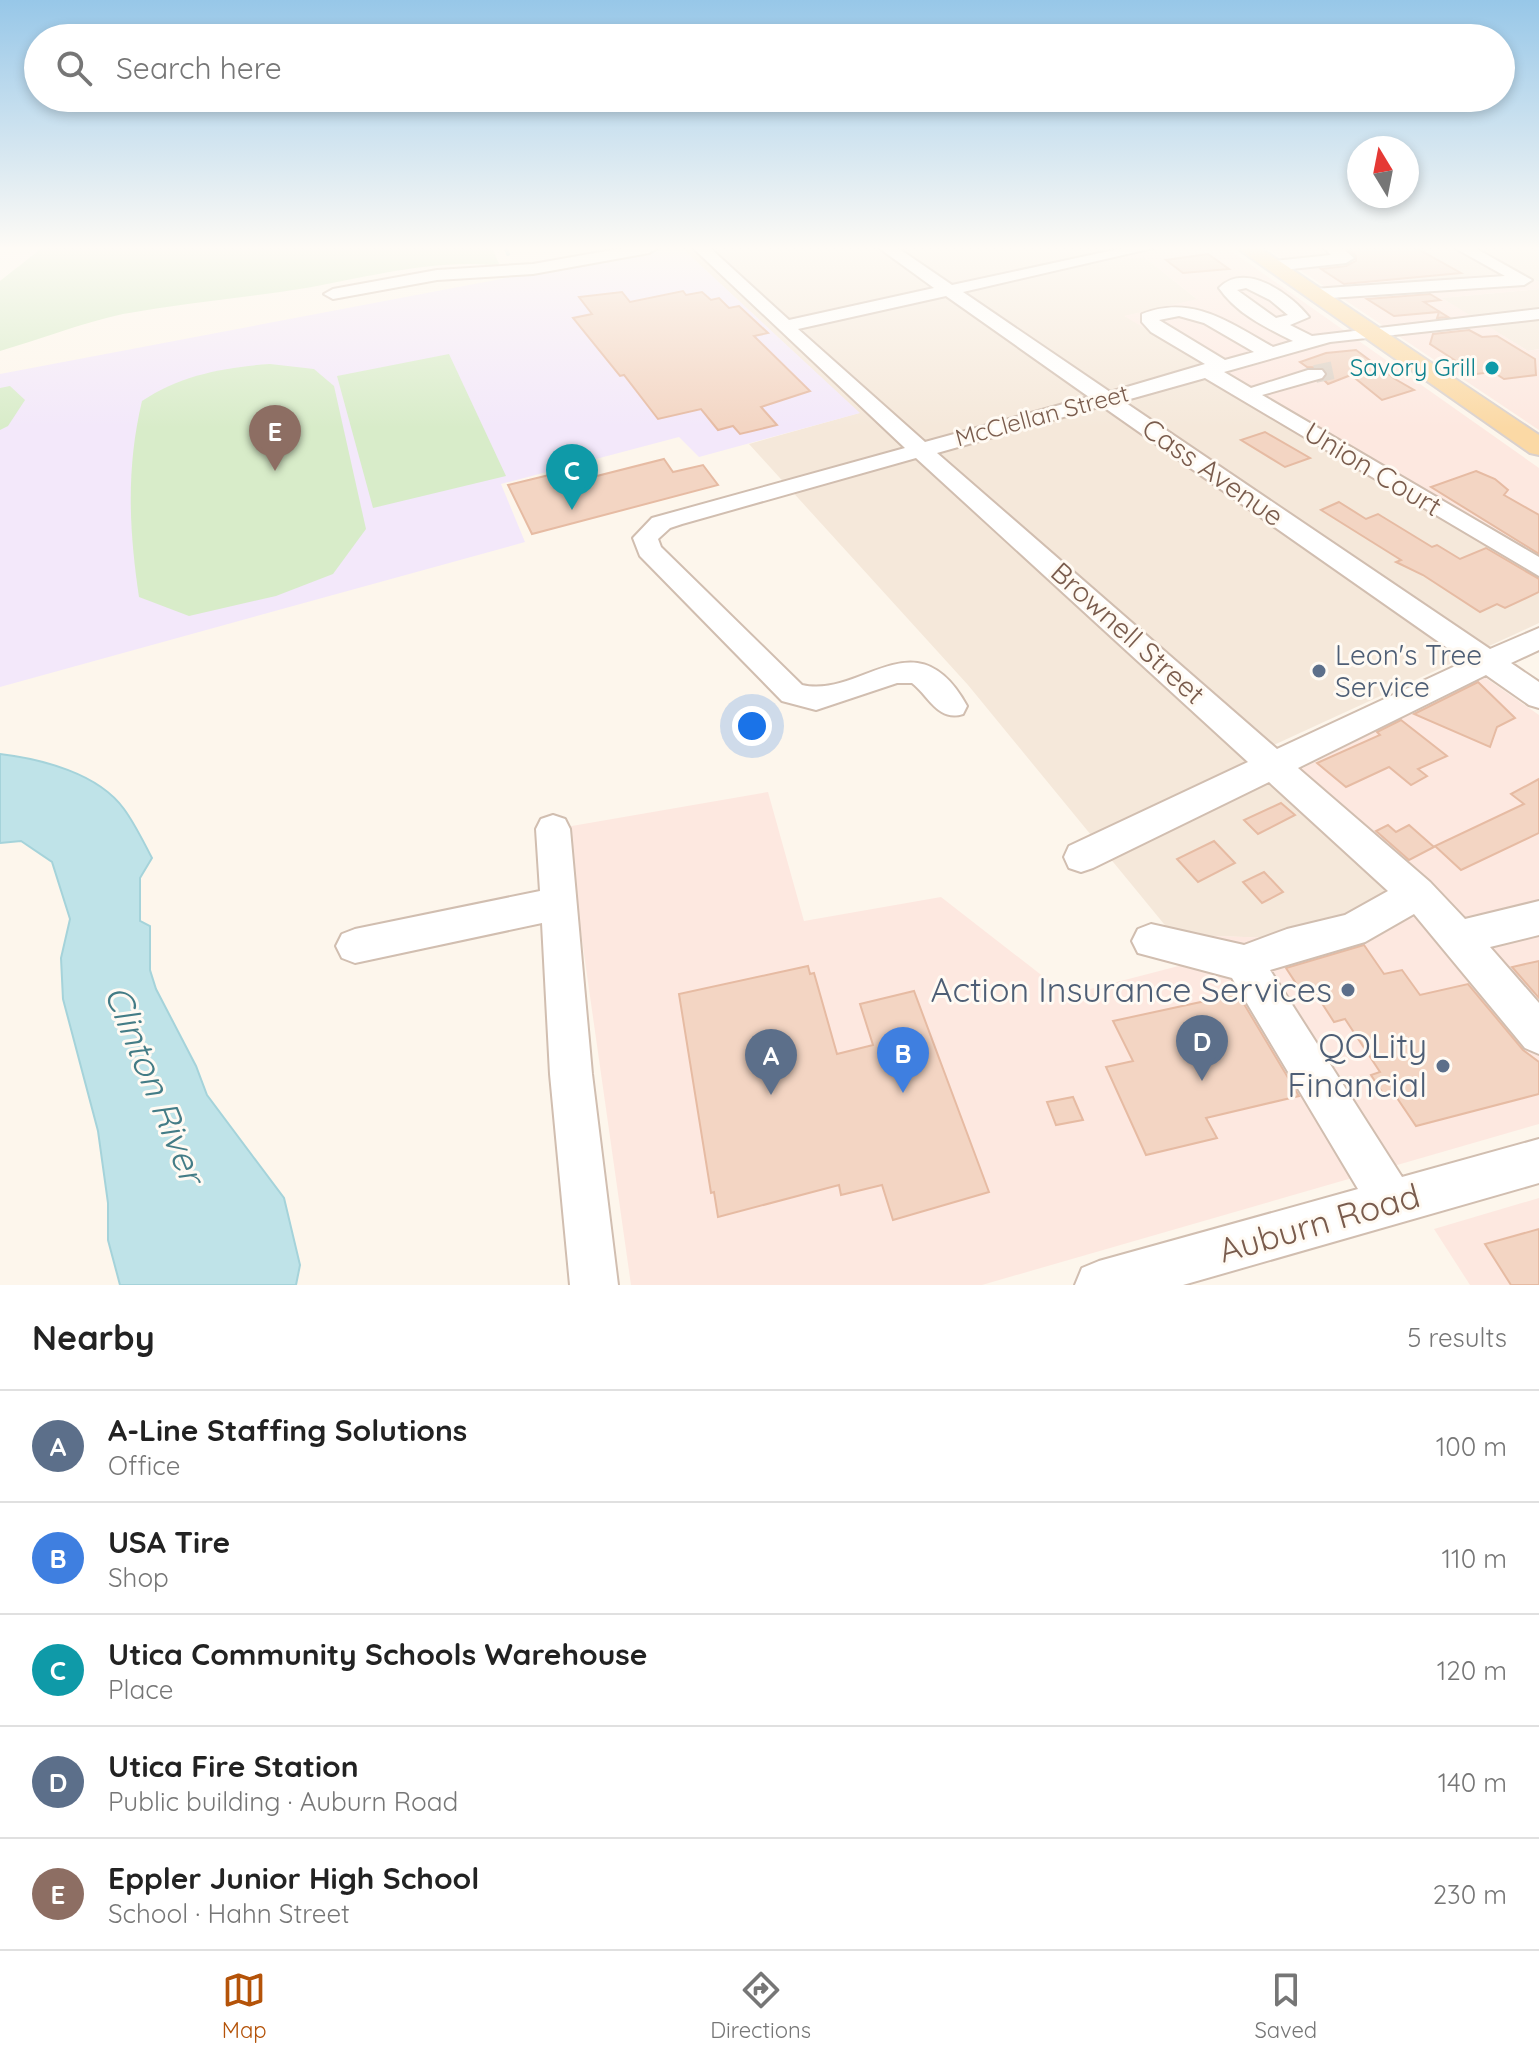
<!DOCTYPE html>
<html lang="en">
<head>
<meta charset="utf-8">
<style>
	:root { --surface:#fff; --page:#f6f6f6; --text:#222; --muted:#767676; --line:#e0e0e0; --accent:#b45309 }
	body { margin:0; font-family:Quicksand,sans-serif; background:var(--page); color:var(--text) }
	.compass { position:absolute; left:1347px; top:136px; width:72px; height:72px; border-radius:50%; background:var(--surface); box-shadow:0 4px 12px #0003; rotate:350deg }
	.you { position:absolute; left:752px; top:726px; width:28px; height:28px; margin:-20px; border:6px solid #fff; border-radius:50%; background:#1a73e8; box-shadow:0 0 0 12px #1a73e833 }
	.badge { display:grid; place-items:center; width:52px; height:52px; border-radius:50%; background:var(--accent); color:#fff; font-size:26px; font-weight:700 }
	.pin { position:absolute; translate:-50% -66px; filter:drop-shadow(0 2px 4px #0008) }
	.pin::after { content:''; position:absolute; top:42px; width:28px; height:24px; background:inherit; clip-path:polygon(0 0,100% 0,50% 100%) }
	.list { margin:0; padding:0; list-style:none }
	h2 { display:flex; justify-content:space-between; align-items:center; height:104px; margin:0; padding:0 32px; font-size:34px }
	h2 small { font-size:26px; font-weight:400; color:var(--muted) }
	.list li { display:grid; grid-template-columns:52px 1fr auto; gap:24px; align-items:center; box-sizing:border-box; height:112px; padding:0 32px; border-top:2px solid var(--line) }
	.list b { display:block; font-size:30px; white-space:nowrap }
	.list p { margin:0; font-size:26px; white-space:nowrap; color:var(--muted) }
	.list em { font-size:26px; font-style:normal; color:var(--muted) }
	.icon { flex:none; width:44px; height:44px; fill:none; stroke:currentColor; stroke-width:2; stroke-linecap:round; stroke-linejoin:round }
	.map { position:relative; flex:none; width:1539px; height:1285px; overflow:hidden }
	.search { position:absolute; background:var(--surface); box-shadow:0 4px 12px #0003; left:24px; right:24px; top:24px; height:88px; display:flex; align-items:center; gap:20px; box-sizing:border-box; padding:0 28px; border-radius:44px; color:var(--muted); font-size:30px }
	.sheet { height:664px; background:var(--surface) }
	nav { display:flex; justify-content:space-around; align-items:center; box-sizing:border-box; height:112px; border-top:2px solid var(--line); background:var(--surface); font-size:22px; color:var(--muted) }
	nav a { display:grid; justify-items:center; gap:4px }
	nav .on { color:var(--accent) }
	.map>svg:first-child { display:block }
</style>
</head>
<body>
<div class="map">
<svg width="1539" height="1285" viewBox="0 0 1539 1285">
	<rect width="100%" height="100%" fill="#fdf6ec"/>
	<g fill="#f5e8da">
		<polygon points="682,248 1102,248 1121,260 1143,256 1198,300 1125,316 1539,559 1539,623 1248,757 1399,893 1279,938 1173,935 968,685 749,444 859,413"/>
		<polygon points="1345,248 1539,248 1539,282 1517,272 1413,282 1394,271 1384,272"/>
		<polygon points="1539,289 1539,349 1528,351 1441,298"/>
	</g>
	<g fill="#fde8e0">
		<polygon points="1102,248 1227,248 1539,468 1539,559 1124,316 1197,299 1144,257 1121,260"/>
		<polygon points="1267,248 1345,248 1384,272 1394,271 1413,282 1517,272 1539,282 1539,289 1442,298 1528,351 1539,349 1539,430"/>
		<polygon points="1483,676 1539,715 1539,1124 982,1285 631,1285 566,827 768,792 804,921 941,897 1067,995 1194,962 1173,935 1279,938 1420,884 1293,773"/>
		<polygon points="1539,1198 1539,1285 1470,1285 1434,1229"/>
	</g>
	<polygon fill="#f3e8fa" points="665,248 682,248 860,413 699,457 679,437 501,484 525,542 0,687 0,374"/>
	<g fill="#d8ecc9">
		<path d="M 42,248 L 492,248 L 500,266 C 436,258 369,277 306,288 C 245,298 184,303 123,314 C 81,323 41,339 0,351 L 0,281 Z"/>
		<polygon points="449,354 506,476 373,508 337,376"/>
		<path d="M 270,364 L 314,369 L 334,386 L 366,529 L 333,574 L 276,596 L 189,616 L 139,597 C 129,530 126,468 142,401 C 180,375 226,367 270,364 Z"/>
		<polygon points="10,386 25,400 8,426 0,430 0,388"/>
	</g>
	<path fill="#bfe3e8" stroke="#a5d3da" stroke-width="2" d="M 0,754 C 41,759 98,773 124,809 C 135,824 143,841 152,858 L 140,878 L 140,921 L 150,926 L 150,970 L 156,989 L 196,1066 L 207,1095 L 284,1198 L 300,1265 L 296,1285 L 120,1285 L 108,1240 L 108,1203 L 98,1131 L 63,999 L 61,958 L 70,919 L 52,862 L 21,841 L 0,843 Z"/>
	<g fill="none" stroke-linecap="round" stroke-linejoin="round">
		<polyline stroke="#a5d3da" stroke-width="4" points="506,248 508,254"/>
	</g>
	<g fill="#f3d5c3" stroke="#e6bba3" stroke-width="2">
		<polygon points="1347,248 1416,248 1461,273 1344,284 1321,269 1346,266 1356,261 1356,256"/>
		<polygon points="1208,254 1229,269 1183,273 1166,260"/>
		<polygon points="683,291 686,295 702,292 711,300 719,298 729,308 739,306 768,333 754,336 810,391 761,407 777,425 740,434 733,426 718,430 701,409 658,419 624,375 620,376 573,318 592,314 579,297 622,292 630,302"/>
		<polygon points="1430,294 1440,300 1424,302 1448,317 1437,318 1439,312 1394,316 1367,299"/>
		<polygon points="1469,330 1482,337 1497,336 1535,359 1536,375 1504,379 1493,372 1476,374 1430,344 1433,334"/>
		<polygon points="1356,350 1395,379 1414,390 1382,400 1351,375 1328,384 1324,380 1328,374 1324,368 1307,367 1300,362 1326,353"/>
		<polygon points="1265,432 1310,458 1285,467 1241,440"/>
		<polygon points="664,459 673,472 703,465 718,485 532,534 508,485 574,469 581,480"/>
		<polygon points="1476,471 1495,479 1508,490 1504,495 1539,515 1539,554 1431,487"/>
		<polygon points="1339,502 1366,519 1378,514 1432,547 1437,545 1460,559 1486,548 1539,579 1539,592 1505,608 1497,604 1480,612 1423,575 1396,562 1401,560 1321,510"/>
		<polygon points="1478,682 1515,718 1497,727 1490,747 1414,714"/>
		<polygon points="1401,720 1447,756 1418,769 1427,776 1411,785 1389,767 1346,787 1317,763 1380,735 1377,732"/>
		<polygon points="1539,779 1539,833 1461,870 1435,846 1524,804 1511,794"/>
		<polygon points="1281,803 1295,815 1258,834 1244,820"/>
		<polygon points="1388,825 1396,832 1409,825 1434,847 1409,860 1376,831"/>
		<polygon points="1214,841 1235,863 1198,882 1177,859"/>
		<polygon points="1264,872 1283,892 1262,903 1243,882"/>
		<polygon points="1364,945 1384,974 1402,970 1420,995 1468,984 1523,1050 1539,1062 1539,1094 1416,1126 1395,1095 1386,1098 1371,1075 1380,1072 1345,1019 1334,1022 1314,991 1303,994 1286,968"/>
		<polygon points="1539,961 1539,998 1512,967"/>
		<polygon points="808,966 810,974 814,973 837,1054 873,1045 860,1004 914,991 989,1192 893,1220 882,1185 841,1195 839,1185 718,1217 714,1192 711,1193 679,994"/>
		<polygon points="1238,994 1299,1096 1206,1118 1217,1138 1146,1155 1106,1067 1133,1061 1113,1021"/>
		<polygon points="1073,1097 1083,1120 1056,1125 1047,1102"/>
		<polygon points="1539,1229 1539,1285 1511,1285 1485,1244"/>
	</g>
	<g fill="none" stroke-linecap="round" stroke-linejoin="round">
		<polyline stroke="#dcd0c4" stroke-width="18" stroke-dasharray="18 9" stroke-linecap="butt" points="1315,374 1334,370"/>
		<g stroke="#d1beb0" stroke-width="4">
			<g id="minor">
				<polygon points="623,248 657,248 649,253 533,274 437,280 333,299 324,294 333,289 437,270 533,264"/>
				<path d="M 693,248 L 710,248 L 789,320 L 934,288 L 879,248 L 898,248 L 952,285 L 1123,248 L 1153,248 L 963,292 L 1110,392 L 1205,364 L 1151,332 L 1142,322 L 1142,314 C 1192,294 1230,323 1273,347 L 1293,341 C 1265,327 1237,314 1219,288 C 1245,261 1291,294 1309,317 L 1290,325 L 1312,336 L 1539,309 L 1539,319 L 1330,342 L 1224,372 L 1251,388 L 1308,370 L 1322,370 L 1325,374 L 1322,378 L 1262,395 L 1539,557 L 1539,576 L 1205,378 L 1123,401 L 1490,649 L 1539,628 L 1539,650 L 1511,663 L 1539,682 L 1539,708 L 1529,705 L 1486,675 L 1298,768 L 1430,882 L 1465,919 L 1539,901 L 1539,935 L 1490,947 L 1539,1003 L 1539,1054 L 1525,1048 L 1414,914 L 1365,942 L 1270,970 L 1402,1177 L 1539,1139 L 1539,1183 L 1183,1285 L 1075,1285 L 1082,1268 L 1099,1261 L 1358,1189 L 1232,978 L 1138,953 L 1132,941 L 1138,929 L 1151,924 L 1244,945 L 1287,929 L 1345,915 L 1388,891 L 1269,782 L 1093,868 L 1081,872 L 1069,868 L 1064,857 L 1069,846 L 1248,762 L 916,458 L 682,524 L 670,528 L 658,539 L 661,547 L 802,685 C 862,699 916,614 967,706 L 963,714 C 938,722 929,696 912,683 L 897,683 L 816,710 L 782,701 L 640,556 L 633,538 L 652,518 L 905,448 ZM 1246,288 L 1270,300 L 1288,315 L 1276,318 L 1237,290 ZM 946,296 L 1089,397 L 925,442 L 798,329 ZM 1179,316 L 1204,323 L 1254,352 L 1225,360 L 1159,320 ZM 1102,406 L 1466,661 L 1277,749 L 937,453 Z"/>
				<polygon points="1324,248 1342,248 1354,258 1346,263 1274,271 1266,266 1274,261 1331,255"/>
				<polygon points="1455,248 1475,248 1532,280 1524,285 1315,299 1306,294 1315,289 1341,287 1505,276"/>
				<polygon points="553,815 565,819 570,829 592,1074 618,1285 570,1285 550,1074 542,923 355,963 342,958 336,946 342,934 355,929 540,891 536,829 541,819"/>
			</g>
		</g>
		<g stroke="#dad1cd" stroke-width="4">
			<polygon id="major" points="1237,248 1260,248 1539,435 1539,455 1530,453"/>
		</g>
		<use href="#minor" fill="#fff" fill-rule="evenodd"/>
		<use href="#major" fill="#fbd9a5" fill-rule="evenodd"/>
	</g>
	<linearGradient id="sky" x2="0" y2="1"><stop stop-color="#97c7e8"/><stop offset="0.58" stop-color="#fefbf6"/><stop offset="1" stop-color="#fefbf6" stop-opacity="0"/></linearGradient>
	<rect width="1539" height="428" fill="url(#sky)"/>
	<circle fill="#0f9aa8" stroke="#fffaf3" stroke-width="3" cx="1492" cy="368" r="8"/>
	<g fill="#5c6f8a" stroke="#fffaf3" stroke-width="3">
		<circle cx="1319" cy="671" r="8"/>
		<circle cx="1348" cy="990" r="8"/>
		<circle cx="1443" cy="1066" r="8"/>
	</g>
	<g text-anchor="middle" stroke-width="6" stroke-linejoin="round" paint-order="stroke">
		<g font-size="24" fill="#0d838f" stroke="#fffaf3" text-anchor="end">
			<text x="1476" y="376">Savory Grill</text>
		</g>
		<g font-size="24" fill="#7a5c4d" stroke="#fffaf3">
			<text transform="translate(1042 416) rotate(-15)" y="8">McClellan Street</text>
		</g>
		<g font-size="28" fill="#7a5c4d" stroke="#fffaf3">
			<text transform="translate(1373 469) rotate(31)" y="10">Union Court</text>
			<text transform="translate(1213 472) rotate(35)" y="10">Cass Avenue</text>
			<text transform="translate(1128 633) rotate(42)" y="10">Brownell Street</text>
		</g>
		<g font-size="28" fill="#4e5e75" stroke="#fffaf3" text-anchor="start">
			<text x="1335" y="665">Leon's Tree<tspan x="1335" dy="32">Service</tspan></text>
		</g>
		<g font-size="34" fill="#4e5e75" stroke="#fffaf3" text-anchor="end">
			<text x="1332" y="1002">Action Insurance Services</text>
			<text x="1427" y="1058">QOLity<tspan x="1427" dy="39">Financial</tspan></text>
		</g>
		<g font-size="34" fill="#7a5c4d" stroke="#fffaf3">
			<text transform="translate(1319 1223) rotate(-16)" y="12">Auburn Road</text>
		</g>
		<g font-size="36" font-style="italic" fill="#437c86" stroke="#fffaf3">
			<text transform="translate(155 1084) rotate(68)" y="13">Clinton River</text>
		</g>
	</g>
</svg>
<svg class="compass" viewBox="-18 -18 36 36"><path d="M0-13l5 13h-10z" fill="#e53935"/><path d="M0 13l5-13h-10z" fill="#767676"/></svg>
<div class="you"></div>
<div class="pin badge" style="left:771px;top:1095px;background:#5c6f8a">A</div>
<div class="pin badge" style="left:903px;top:1093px;background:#3f7fe0">B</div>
<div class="pin badge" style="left:572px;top:510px;background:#0f9aa8">C</div>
<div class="pin badge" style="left:1202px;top:1081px;background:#5c6f8a">D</div>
<div class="pin badge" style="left:275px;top:471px;background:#8d6e63">E</div>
<div class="search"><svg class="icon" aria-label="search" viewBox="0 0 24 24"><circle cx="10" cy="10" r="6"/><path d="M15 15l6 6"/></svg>Search here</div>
</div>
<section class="sheet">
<h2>Nearby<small>5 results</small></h2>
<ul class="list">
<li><span class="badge" style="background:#5c6f8a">A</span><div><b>A-Line Staffing Solutions</b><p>Office</p></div><em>100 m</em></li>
<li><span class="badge" style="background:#3f7fe0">B</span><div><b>USA Tire</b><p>Shop</p></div><em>110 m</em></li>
<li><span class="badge" style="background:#0f9aa8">C</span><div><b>Utica Community Schools Warehouse</b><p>Place</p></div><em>120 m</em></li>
<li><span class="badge" style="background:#5c6f8a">D</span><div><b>Utica Fire Station</b><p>Public building · Auburn Road</p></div><em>140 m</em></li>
<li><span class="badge" style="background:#8d6e63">E</span><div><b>Eppler Junior High School</b><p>School · Hahn Street</p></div><em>230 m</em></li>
</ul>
</section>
<nav>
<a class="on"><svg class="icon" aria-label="map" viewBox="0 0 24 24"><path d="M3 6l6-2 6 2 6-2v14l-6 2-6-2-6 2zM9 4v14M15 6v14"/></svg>Map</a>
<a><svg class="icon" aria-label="directions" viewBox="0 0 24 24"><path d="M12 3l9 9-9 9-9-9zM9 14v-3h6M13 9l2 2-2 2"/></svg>Directions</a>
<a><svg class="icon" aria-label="saved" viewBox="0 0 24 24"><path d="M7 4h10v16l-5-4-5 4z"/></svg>Saved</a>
</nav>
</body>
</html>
